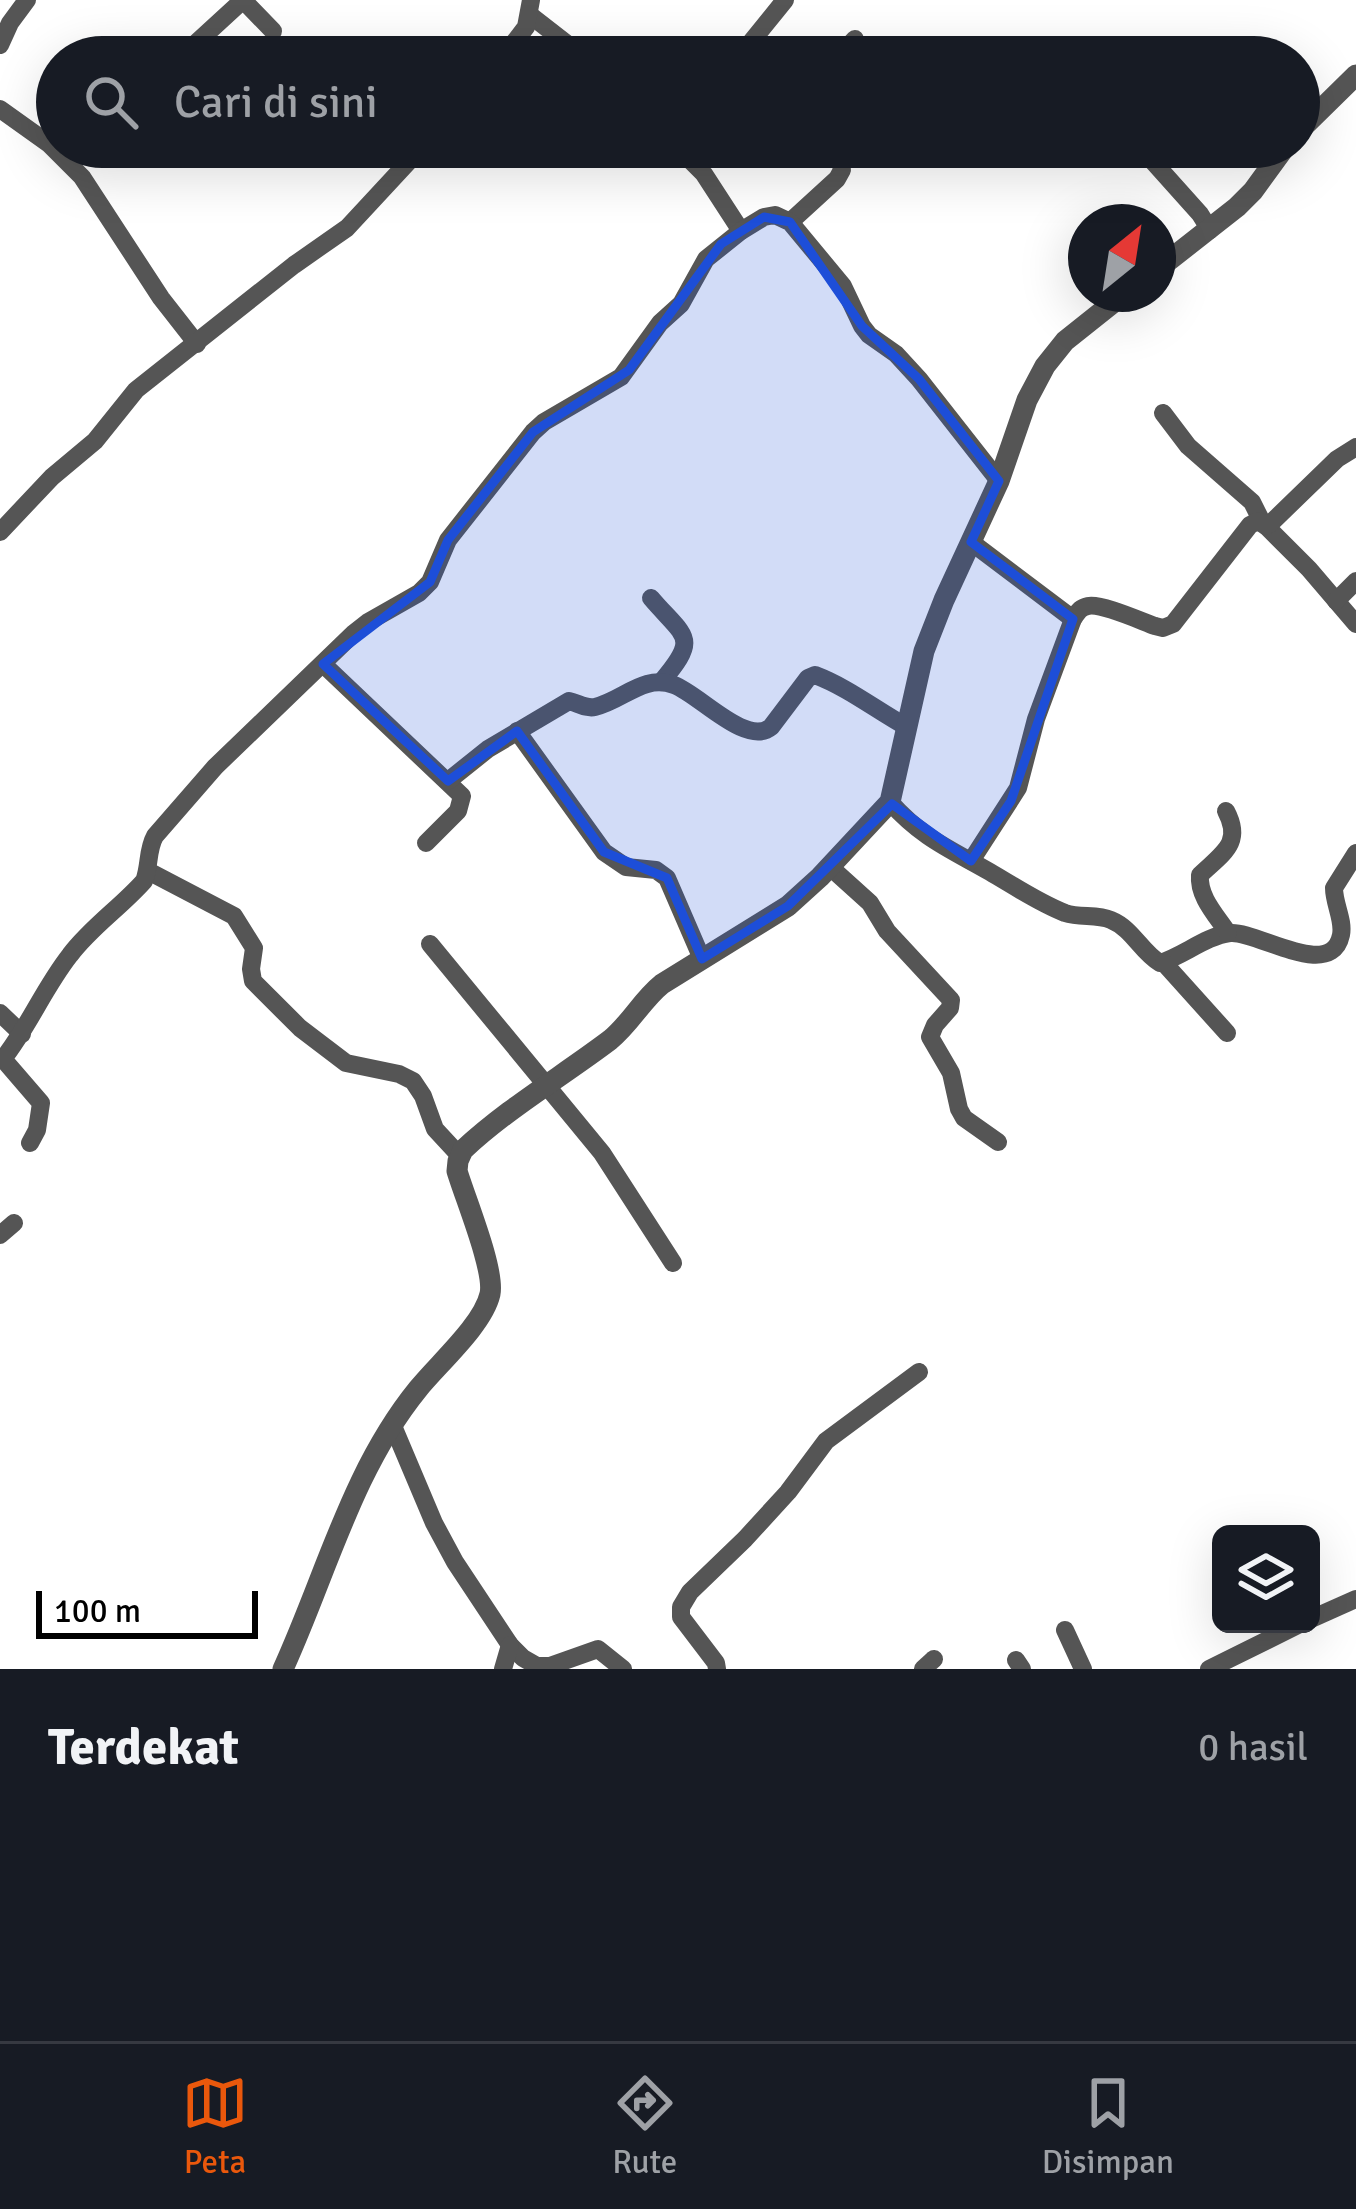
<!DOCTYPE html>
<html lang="id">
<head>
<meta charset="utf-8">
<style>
	:root { --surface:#171b24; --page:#242831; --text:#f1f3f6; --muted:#9ea1a6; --line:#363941; --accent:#ea580c }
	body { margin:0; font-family:Signika,sans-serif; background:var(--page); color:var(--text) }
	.controls { position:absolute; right:36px; bottom:36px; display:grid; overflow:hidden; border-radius:18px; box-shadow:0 12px 48px #0002 }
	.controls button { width:108px; height:108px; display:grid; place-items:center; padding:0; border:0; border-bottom:3px solid var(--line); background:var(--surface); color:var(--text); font:60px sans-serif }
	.compass { position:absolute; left:1068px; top:204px; width:108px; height:108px; border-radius:50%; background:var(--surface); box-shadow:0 12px 48px #0002; rotate:30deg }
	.scale { position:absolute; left:36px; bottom:30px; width:222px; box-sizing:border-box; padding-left:12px; border:6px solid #000; border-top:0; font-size:33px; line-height:42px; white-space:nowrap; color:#000; -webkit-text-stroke:9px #fff; paint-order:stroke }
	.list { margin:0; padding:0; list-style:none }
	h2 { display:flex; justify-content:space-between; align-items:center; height:156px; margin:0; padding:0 48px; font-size:51px }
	h2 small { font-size:39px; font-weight:400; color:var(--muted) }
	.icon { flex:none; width:66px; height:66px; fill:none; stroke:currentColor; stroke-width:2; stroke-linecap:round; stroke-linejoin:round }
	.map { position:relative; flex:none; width:1356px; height:1669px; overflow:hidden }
	.search { position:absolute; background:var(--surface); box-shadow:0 12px 48px #0002; left:36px; right:36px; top:36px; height:132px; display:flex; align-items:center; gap:30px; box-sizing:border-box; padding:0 42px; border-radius:66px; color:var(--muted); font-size:45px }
	.sheet { height:372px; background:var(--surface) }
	nav { display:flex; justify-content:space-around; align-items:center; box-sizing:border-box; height:168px; border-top:3px solid var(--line); background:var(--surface); font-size:33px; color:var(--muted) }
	nav a { display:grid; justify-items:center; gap:6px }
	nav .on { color:var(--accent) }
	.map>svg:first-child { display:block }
</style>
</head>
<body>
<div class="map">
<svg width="1356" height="1669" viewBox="0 0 1356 1669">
	<rect width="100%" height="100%" fill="#fff"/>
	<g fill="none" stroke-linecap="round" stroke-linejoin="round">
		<g stroke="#555" stroke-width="18">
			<polyline points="243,0 273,31"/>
			<polyline points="530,15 584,57"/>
			<polyline points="0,45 10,23 27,0"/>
			<polyline points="181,57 243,0"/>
			<polyline points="503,57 526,27 531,0"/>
			<polyline points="739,57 785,0"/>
			<polyline points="838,57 855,39"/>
			<polyline points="0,109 49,144 82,177 161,298 197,344"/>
			<polyline points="677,147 704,174 741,231"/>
			<polyline points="1140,147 1200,214 1210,230"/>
			<polyline points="790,222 837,179 842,170 837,147"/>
			<polyline points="1163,413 1188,446 1252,502 1262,522"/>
			<polyline points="1266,526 1309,569 1356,624"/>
			<polyline points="0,532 52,477 95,441 136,390 294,265 347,228 411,159 417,147"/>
			<polyline points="971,542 1073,619"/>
			<path d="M 651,598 C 685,638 700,636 662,681"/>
			<polyline points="1336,601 1356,581"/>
			<polyline points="323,664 462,796 458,811 426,843"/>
			<polyline points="517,731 604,852 626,867 656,870 667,878 702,959"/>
			<path d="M 448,781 L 488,749 L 569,701 C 578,703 586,709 595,707 C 624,700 643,674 674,685 C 699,694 746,747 771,727 L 808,678 L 815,675 C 849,688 876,710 907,727"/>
			<path d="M 890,802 C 922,838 950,849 990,872 C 1014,886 1039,903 1065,913 C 1080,918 1097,914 1111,920 C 1133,929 1141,952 1160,963 C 1183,956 1206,936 1230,933 C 1256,930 1331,982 1341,935 C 1344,920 1334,904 1334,888 L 1356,853"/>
			<path d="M 1226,811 C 1243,843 1223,853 1200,875 C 1198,897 1217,916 1228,933"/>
			<path d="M 971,861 L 1018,788 L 1036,719 L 1073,619 C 1078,612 1079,608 1088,606 C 1101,603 1141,621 1155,626 L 1163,628 L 1173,624 L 1250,525 L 1258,521 L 1266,526 L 1271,523 L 1337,459 L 1356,447"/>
			<polyline points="829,866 870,903 887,931 951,1000 950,1008 935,1025 930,1037 951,1073 959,1109 964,1118 998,1142"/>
			<polyline points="148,871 234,916 254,948 251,969 253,981 300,1028 346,1063 399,1074 413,1081 423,1096 435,1129 460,1156"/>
			<polyline points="430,944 602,1153 673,1263"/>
			<polyline points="1164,963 1227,1033"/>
			<polyline points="0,1013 22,1034"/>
			<path d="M 30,1143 L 37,1130 L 41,1103 L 3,1059 C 29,1026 44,988 70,955 C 91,927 121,907 144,881 C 150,866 147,850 155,836 L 215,767 L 354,633 L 368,622 L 419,593 L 430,582 L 448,540 L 533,432 L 544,422 L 621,377 L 660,323 L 681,304 L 706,259 L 741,231 L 764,217 L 775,215 L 790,222 L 843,286 L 862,326 L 869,335 L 896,354 L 919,379 L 999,481"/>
			<polyline points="0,1235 14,1223"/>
			<polyline points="393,1426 434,1523 455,1562 510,1645 523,1658 537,1666 550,1666 598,1649 623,1669"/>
			<polyline points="1311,1619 1356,1599"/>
			<polyline points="1065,1630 1083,1669"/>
			<polyline points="1016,1660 1022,1669"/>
			<polyline points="503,1669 510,1645"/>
			<polyline points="717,1669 716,1663 681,1617 681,1607 690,1592 745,1539 788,1492 826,1441 919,1372"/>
			<polyline points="923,1669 934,1659"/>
			<polyline points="1209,1669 1300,1624"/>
		</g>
		<g stroke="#555" stroke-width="21">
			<polyline points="1299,131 1356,75"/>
			<polyline points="1158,269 1237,207 1253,191 1285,147"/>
			<path d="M 283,1669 C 326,1575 352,1470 418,1389 C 438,1364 483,1325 490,1294 C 495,1270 465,1198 457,1171 L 458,1161 L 463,1150 C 508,1108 561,1077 610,1040 C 630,1024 642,1000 662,984 L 788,906 L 820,877 L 890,802 L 924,651 L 944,600 L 999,481 L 1027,400 L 1045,366 L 1065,341 L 1124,294"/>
		</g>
	</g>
	<path fill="#1d4ed8" fill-opacity="0.2" stroke="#1d4ed8" stroke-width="9" stroke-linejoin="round" d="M 764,217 L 790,222 L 862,326 L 919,379 L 999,481 L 971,542 L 1073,619 L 1011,801 L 971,861 L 892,804 L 788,906 L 702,959 L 667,878 L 604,852 L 517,731 L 448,781 L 323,664 L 430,582 L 448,540 L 533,432 L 629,370 L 721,244 Z"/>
</svg>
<div class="controls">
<button><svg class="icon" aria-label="layers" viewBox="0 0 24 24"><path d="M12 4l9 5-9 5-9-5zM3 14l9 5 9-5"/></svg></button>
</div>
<svg class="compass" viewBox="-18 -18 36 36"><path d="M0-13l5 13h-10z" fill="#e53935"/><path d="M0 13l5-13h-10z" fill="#9ea1a6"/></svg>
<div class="scale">100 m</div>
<div class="search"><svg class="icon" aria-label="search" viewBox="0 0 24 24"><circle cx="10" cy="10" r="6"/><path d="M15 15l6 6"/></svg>Cari di sini</div>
</div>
<section class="sheet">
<h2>Terdekat<small>0 hasil</small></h2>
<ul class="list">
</ul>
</section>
<nav>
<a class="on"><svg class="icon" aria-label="map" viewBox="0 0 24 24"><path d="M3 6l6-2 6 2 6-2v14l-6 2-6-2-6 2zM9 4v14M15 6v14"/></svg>Peta</a>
<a><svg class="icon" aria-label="directions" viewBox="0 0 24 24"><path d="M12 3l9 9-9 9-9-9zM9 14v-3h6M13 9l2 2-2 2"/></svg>Rute</a>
<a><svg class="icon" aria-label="saved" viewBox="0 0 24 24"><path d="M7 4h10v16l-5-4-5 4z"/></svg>Disimpan</a>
</nav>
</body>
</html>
